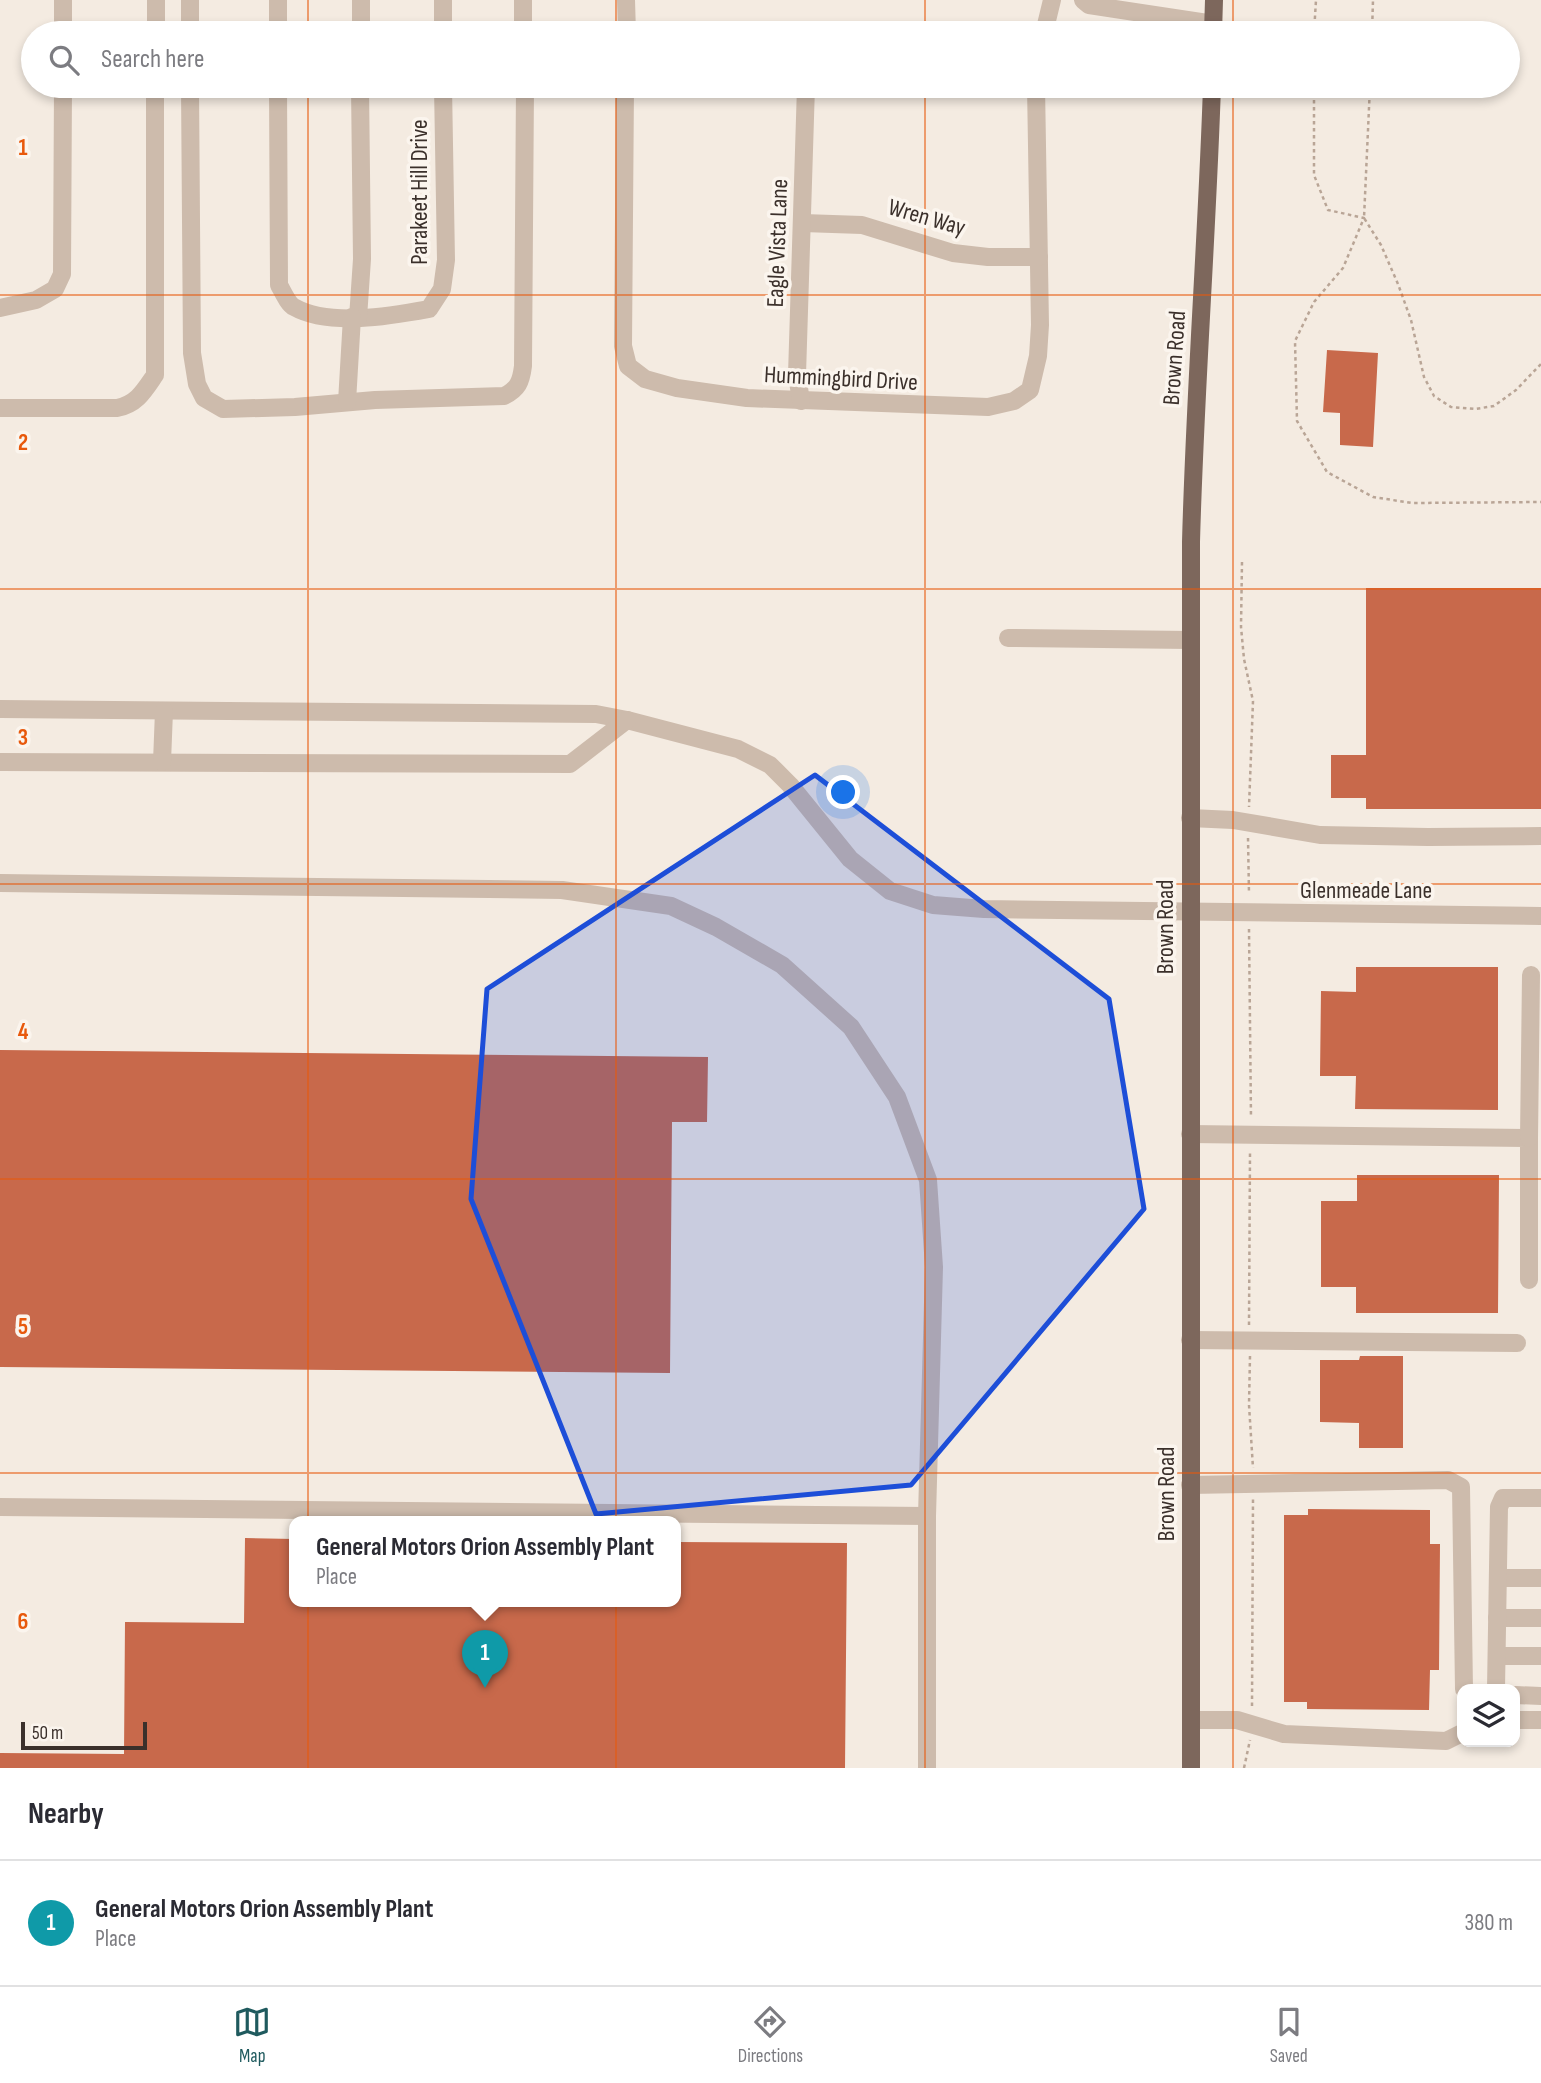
<!DOCTYPE html>
<html lang="en">
<head>
<meta charset="utf-8">
<style>
	:root { --surface:#fff; --page:#f2f2f3; --text:#2b2b33; --muted:#7c7c81; --line:#e1e1e2; --accent:#1f5a5e }
	body { margin:0; font-family:"Sofia Sans Condensed",sans-serif; background:var(--page); color:var(--text) }
	.controls { position:absolute; right:21px; bottom:21px; display:grid; overflow:hidden; border-radius:14px; box-shadow:0 4px 10px #0003 }
	.controls button { width:63px; height:63px; display:grid; place-items:center; padding:0; border:0; border-bottom:2px solid var(--line); background:var(--surface); color:var(--text); font:35px sans-serif }
	.scale { position:absolute; left:21px; bottom:18px; width:126px; box-sizing:border-box; padding-left:7px; border:4px solid #3b302b; border-top:0; font-size:19px; line-height:24px; white-space:nowrap; color:#3b302b; -webkit-text-stroke:5px #fbf5ee; paint-order:stroke }
	.you { position:absolute; left:844px; top:793px; width:24px; height:24px; margin:-18px; border:5px solid #fff; border-radius:50%; background:#1a73e8; box-shadow:0 0 0 10px #1a73e833 }
	.badge { display:grid; place-items:center; width:46px; height:46px; border-radius:50%; background:var(--accent); color:#fff; font-size:23px; font-weight:700 }
	.pin { position:absolute; translate:-50% -58px; filter:drop-shadow(0 2px 4px #0008) }
	.pin::after { content:''; position:absolute; top:37px; width:24px; height:21px; background:inherit; clip-path:polygon(0 0,100% 0,50% 100%) }
	.popup { position:absolute; left:289px; top:1516px; width:392px; height:91px; box-sizing:border-box; display:grid; place-content:center; border-radius:14px; background:var(--surface); filter:drop-shadow(0 2px 5px #0005); font-size:23px; white-space:nowrap; color:var(--muted) }
	.popup b { font-size:26px; color:var(--text) }
	.popup::after { content:''; position:absolute; left:50%; top:100%; margin-left:-14px; border:14px solid transparent; border-top-color:var(--surface) }
	.list { margin:0; padding:0; list-style:none }
	h2 { display:flex; justify-content:space-between; align-items:center; height:91px; margin:0; padding:0 28px; font-size:30px }
	h2 small { font-size:23px; font-weight:400; color:var(--muted) }
	.list li { display:grid; grid-template-columns:46px 1fr auto; gap:21px; align-items:center; box-sizing:border-box; height:126px; padding:0 28px; border-top:2px solid var(--line) }
	.list b { display:block; font-size:26px; white-space:nowrap }
	.list p { margin:0; font-size:23px; white-space:nowrap; color:var(--muted) }
	.list em { font-size:23px; font-style:normal; color:var(--muted) }
	.icon { flex:none; width:38px; height:38px; fill:none; stroke:currentColor; stroke-width:2; stroke-linecap:round; stroke-linejoin:round }
	.map { position:relative; flex:none; width:1541px; height:1768px; overflow:hidden }
	.search { position:absolute; background:var(--surface); box-shadow:0 4px 10px #0003; left:21px; right:21px; top:21px; height:77px; display:flex; align-items:center; gap:18px; box-sizing:border-box; padding:0 24px; border-radius:38px; color:var(--muted); font-size:26px }
	.sheet { height:217px; background:var(--surface) }
	nav { display:flex; justify-content:space-around; align-items:center; box-sizing:border-box; height:98px; border-top:2px solid var(--line); background:var(--surface); font-size:19px; color:var(--muted) }
	nav a { display:grid; justify-items:center; gap:4px }
	nav .on { color:var(--accent) }
	.map>svg:first-child { display:block }
</style>
</head>
<body>
<div class="map">
<svg width="1541" height="1768" viewBox="0 0 1541 1768">
	<rect width="100%" height="100%" fill="#f4ebe1"/>
	<g fill="#c8694b">
		<polygon points="1327,350 1378,353 1373,447 1340,445 1340,413 1323,412"/>
		<polygon points="1366,588 1541,588 1541,809 1366,809 1366,798 1331,798 1331,755 1366,755"/>
		<polygon points="1356,967 1498,967 1498,1110 1355,1109 1356,1076 1320,1076 1321,991 1356,992"/>
		<polygon points="0,1050 708,1057 707,1122 672,1122 670,1373 0,1367"/>
		<polygon points="1357,1175 1499,1175 1498,1313 1356,1313 1356,1287 1321,1287 1321,1201 1357,1201"/>
		<polygon points="1360,1356 1403,1356 1403,1448 1359,1448 1359,1423 1320,1422 1320,1360 1359,1360"/>
		<polygon points="1308,1509 1430,1510 1430,1544 1440,1544 1439,1670 1430,1670 1429,1710 1307,1709 1307,1702 1284,1702 1284,1515 1308,1515"/>
		<polygon points="245,1538 294,1539 294,1602 676,1602 676,1542 847,1543 845,1768 0,1768 0,1753 124,1754 125,1622 244,1623"/>
	</g>
	<g fill="none" stroke-linecap="round" stroke-linejoin="round">
		<g stroke="#b9a596" stroke-width="2.5" stroke-dasharray="3.5 3.5" stroke-linecap="butt">
			<polyline points="1314,33 1316,0"/>
			<polyline points="1372,33 1373,0"/>
			<polyline points="1314,86 1314,175 1328,210 1364,218 1343,268 1314,302 1295,341 1297,421 1327,472 1373,497 1412,503 1541,502"/>
			<polyline points="1370,86 1364,218 1381,245 1398,284 1411,320 1424,377 1434,396 1451,407 1475,409 1494,406 1516,390 1541,364"/>
			<polyline points="1242,562 1241,627 1244,659 1253,701 1249,807"/>
			<polyline points="1248,838 1249,894"/>
			<polyline points="1249,929 1251,1118"/>
			<polyline points="1249,1325 1250,1153"/>
			<polyline points="1250,1356 1249,1405 1253,1468"/>
			<polyline points="1252,1706 1253,1499"/>
			<polyline points="1244,1768 1250,1740"/>
		</g>
		<g stroke="#cdbbac" stroke-width="18">
			<polyline points="63,0 63,33"/>
			<polyline points="190,0 190,33"/>
			<polyline points="278,0 278,33"/>
			<polyline points="443,0 443,33"/>
			<polyline points="523,0 523,33"/>
			<polyline points="626,0 627,33"/>
			<polyline points="1083,0 1089,5 1214,24"/>
			<polyline points="156,33 156,0"/>
			<polyline points="361,33 361,0"/>
			<polyline points="1044,33 1052,0"/>
			<path d="M 190,86 L 192,353 L 197,384 L 204,398 L 223,409 L 295,407 L 375,400 L 504,396 C 518,389 521,382 523,366 L 525,86"/>
			<path d="M 278,86 L 279,285 C 283,292 288,304 294,307 C 329,327 391,316 429,309 L 442,289 L 446,260 L 443,86"/>
			<polyline points="625,86 623,346 628,366 645,379 677,388 747,398 988,407 1014,401 1030,390 1038,356 1040,325 1036,86"/>
			<polyline points="803,223 862,225 953,253 988,257 1039,257"/>
			<polyline points="0,308 36,300 55,289 62,274 63,86"/>
			<polyline points="358,318 362,259 360,86"/>
			<polyline points="801,401 797,375 806,86"/>
			<polyline points="347,402 352,317"/>
			<path d="M 0,408 L 117,408 C 137,404 144,391 155,375 L 155,86"/>
			<polyline points="1008,638 1190,640"/>
			<polyline points="0,709 596,714 627,720 738,749 770,765 790,785 850,859 890,891 933,905 984,909 1541,916"/>
			<polyline points="0,762 570,764 627,720"/>
			<polyline points="162,762 164,711"/>
			<polyline points="1190,818 1233,820 1320,835 1428,837 1541,836"/>
			<polyline points="0,883 562,890 671,906 716,927 782,965 851,1027 897,1097 928,1180 934,1267 927,1516 927,1768"/>
			<polyline points="1190,1134 1529,1138 1529,1280"/>
			<polyline points="1529,1138 1531,975"/>
			<polyline points="1190,1340 1517,1343"/>
			<polyline points="1190,1485 1448,1480 1461,1487 1464,1689"/>
			<polyline points="0,1507 927,1516"/>
			<polyline points="1498,1578 1541,1578"/>
			<polyline points="1497,1618 1541,1618"/>
			<polyline points="1497,1656 1541,1656"/>
			<polyline points="1496,1689 1499,1507 1503,1498 1541,1498"/>
			<polyline points="1515,1695 1541,1696"/>
			<polyline points="1191,1720 1237,1720 1284,1734 1446,1741 1462,1733"/>
			<polyline points="1515,1720 1541,1720"/>
		</g>
		<g stroke="#7d675c" stroke-width="18">
			<polyline points="1213,33 1214,0"/>
			<path d="M 1191,1768 L 1191,542 C 1195,390 1207,238 1212,86"/>
		</g>
	</g>
	<path fill="#1d4ed8" fill-opacity="0.2" stroke="#1d4ed8" stroke-width="5" stroke-linejoin="round" d="M 815,775 L 1109,999 L 1144,1209 L 911,1485 L 596,1514 L 471,1199 L 487,989 Z"/>
	<path fill="none" stroke="#e8590c" stroke-width="2" stroke-opacity="0.55" d="M 308,0 L 308,33M 616,0 L 616,33M 925,0 L 925,33M 1233,0 L 1233,33M 308,86 L 308,1768M 616,86 L 616,1768M 925,86 L 925,1768M 1233,86 L 1233,1768M 0,295 L 1541,295M 0,589 L 1541,589M 0,884 L 1541,884M 0,1179 L 1541,1179M 0,1473 L 1541,1473"/>
	<g text-anchor="middle" stroke-width="7" stroke-linejoin="round" paint-order="stroke">
		<g font-size="24" fill="#3b302b" stroke="#fbf5ee">
			<text transform="translate(419 192) rotate(-90)" y="8">Parakeet Hill Drive</text>
			<text transform="translate(927 217) rotate(16)" y="8">Wren Way</text>
			<text transform="translate(777 243) rotate(-88)" y="8">Eagle Vista Lane</text>
			<text transform="translate(1174 358) rotate(-86)" y="8">Brown Road</text>
			<text transform="translate(841 378) rotate(3)" y="8">Hummingbird Drive</text>
			<text x="1366" y="898">Glenmeade Lane</text>
			<text transform="translate(1165 927) rotate(-90)" y="8">Brown Road</text>
			<text transform="translate(1166 1494) rotate(-90)" y="8">Brown Road</text>
		</g>
	</g>
	<g font-size="23" text-anchor="middle" font-weight="bold" fill="#e8590c" stroke="#fbf5ee" stroke-width="7" stroke-linejoin="round" paint-order="stroke">
		<text x="23" y="155">1</text>
		<text x="23" y="450">2</text>
		<text x="23" y="745">3</text>
		<text x="23" y="1039">4</text>
		<text x="23" y="1334">5</text>
		<text x="23" y="1629">6</text>
	</g>
</svg>
<div class="controls">
<button><svg class="icon" aria-label="layers" viewBox="0 0 24 24"><path d="M12 4l9 5-9 5-9-5zM3 14l9 5 9-5"/></svg></button>
</div>
<div class="scale">50 m</div>
<div class="you"></div>
<div class="pin badge" style="left:485px;top:1688px;background:#0f9aa8">1</div>
<div class="popup"><b>General Motors Orion Assembly Plant</b>Place</div>
<div class="search"><svg class="icon" aria-label="search" viewBox="0 0 24 24"><circle cx="10" cy="10" r="6"/><path d="M15 15l6 6"/></svg>Search here</div>
</div>
<section class="sheet">
<h2>Nearby<small></small></h2>
<ul class="list">
<li><span class="badge" style="background:#0f9aa8">1</span><div><b>General Motors Orion Assembly Plant</b><p>Place</p></div><em>380 m</em></li>
</ul>
</section>
<nav>
<a class="on"><svg class="icon" aria-label="map" viewBox="0 0 24 24"><path d="M3 6l6-2 6 2 6-2v14l-6 2-6-2-6 2zM9 4v14M15 6v14"/></svg>Map</a>
<a><svg class="icon" aria-label="directions" viewBox="0 0 24 24"><path d="M12 3l9 9-9 9-9-9zM9 14v-3h6M13 9l2 2-2 2"/></svg>Directions</a>
<a><svg class="icon" aria-label="saved" viewBox="0 0 24 24"><path d="M7 4h10v16l-5-4-5 4z"/></svg>Saved</a>
</nav>
</body>
</html>
